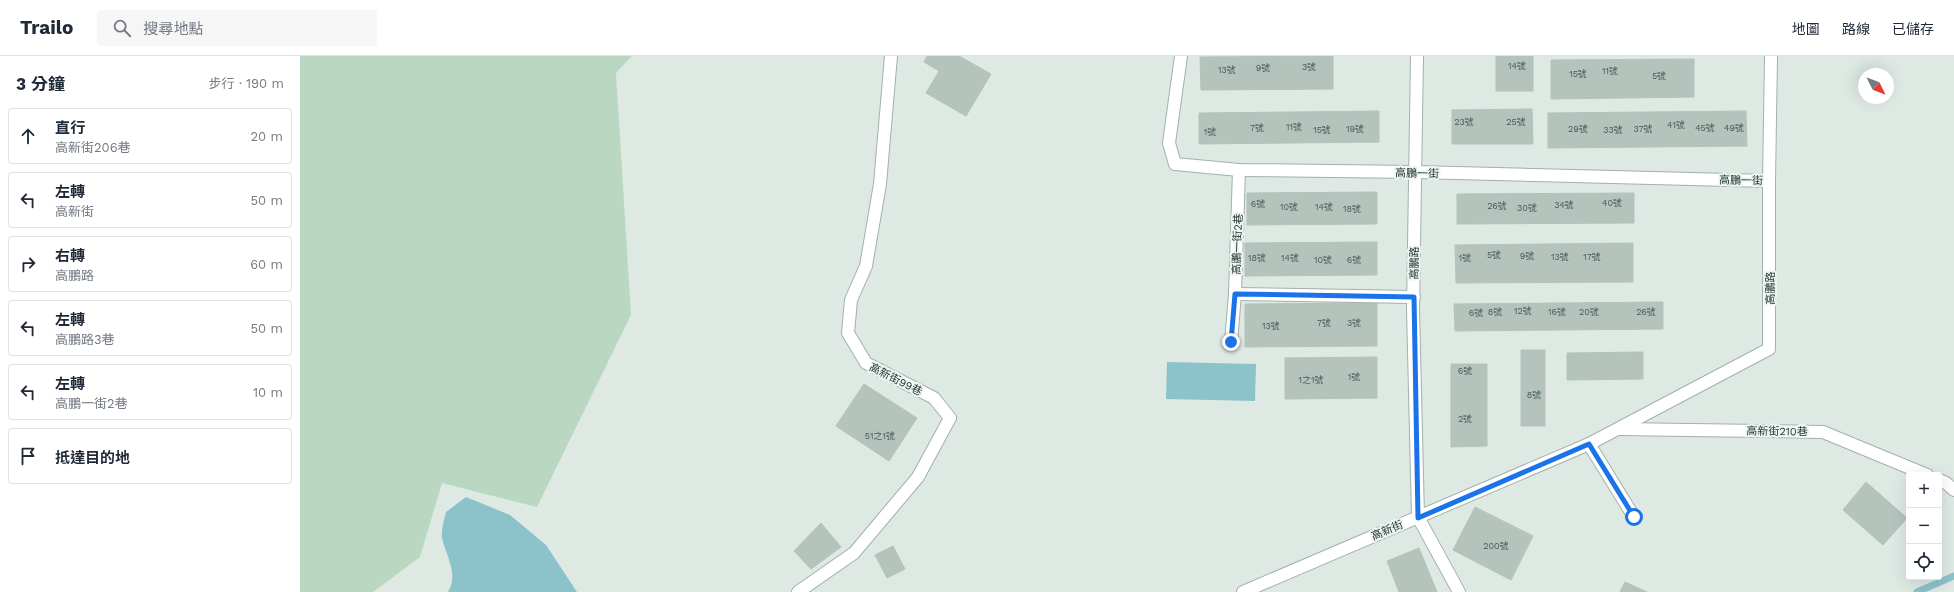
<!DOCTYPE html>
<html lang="zh-TW">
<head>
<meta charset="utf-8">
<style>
	:root { --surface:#fff; --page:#f6f6f7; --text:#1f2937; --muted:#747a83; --line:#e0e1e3 }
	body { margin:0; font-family:"Work Sans","Noto Sans TC",sans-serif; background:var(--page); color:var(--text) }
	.controls { position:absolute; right:12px; bottom:12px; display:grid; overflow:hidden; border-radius:4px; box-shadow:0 4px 16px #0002 }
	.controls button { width:36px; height:36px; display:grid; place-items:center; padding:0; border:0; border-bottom:1px solid var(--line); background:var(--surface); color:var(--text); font:20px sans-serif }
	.compass { position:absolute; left:1558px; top:12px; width:36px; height:36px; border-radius:50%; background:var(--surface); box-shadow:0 4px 16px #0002; rotate:132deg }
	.stop { position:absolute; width:12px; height:12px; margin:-9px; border:3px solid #1a73e8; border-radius:50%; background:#fff }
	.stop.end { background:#1a73e8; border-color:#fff; box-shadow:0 1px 4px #0008 }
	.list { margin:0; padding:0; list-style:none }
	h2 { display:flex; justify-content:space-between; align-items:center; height:52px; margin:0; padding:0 16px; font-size:17px }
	h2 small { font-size:13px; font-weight:400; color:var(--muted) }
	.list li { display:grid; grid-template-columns:26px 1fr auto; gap:12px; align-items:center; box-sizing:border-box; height:56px; margin:0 8px 8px; padding:0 8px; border:1px solid var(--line); border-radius:4px }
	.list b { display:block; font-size:15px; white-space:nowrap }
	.list p { margin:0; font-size:13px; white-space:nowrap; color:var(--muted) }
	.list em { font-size:13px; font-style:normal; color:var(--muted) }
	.icon { flex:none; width:22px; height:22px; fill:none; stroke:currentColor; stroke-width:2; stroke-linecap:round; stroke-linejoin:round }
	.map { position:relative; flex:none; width:1654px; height:536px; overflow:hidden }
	header { display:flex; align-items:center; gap:24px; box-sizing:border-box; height:56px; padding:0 20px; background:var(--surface); border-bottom:1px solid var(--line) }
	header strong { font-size:19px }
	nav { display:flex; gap:22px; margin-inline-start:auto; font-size:14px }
	.search { width:280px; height:36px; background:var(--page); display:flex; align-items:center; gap:10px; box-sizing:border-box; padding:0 14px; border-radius:4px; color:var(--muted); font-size:15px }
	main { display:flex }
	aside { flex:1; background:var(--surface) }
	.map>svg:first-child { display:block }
</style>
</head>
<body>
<header>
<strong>Trailo</strong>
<div class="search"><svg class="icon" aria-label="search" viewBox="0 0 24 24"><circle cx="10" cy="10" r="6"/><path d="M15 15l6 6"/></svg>搜尋地點</div>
<nav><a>地圖</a><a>路線</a><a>已儲存</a></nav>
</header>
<main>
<aside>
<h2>3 分鐘<small>步行 · 190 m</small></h2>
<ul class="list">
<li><svg class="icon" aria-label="ahead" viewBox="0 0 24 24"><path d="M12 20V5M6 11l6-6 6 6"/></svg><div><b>直行</b><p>高新街206巷</p></div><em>20 m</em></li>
<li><svg class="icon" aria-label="left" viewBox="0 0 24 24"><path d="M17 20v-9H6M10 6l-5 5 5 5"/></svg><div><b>左轉</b><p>高新街</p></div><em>50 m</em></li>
<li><svg class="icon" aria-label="right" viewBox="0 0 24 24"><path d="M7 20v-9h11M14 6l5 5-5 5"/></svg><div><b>右轉</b><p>高鵬路</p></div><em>60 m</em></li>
<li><svg class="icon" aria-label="left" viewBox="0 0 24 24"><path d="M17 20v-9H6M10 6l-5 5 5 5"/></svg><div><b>左轉</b><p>高鵬路3巷</p></div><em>50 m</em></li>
<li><svg class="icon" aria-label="left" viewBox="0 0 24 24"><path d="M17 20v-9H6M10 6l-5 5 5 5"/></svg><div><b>左轉</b><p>高鵬一街2巷</p></div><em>10 m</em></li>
<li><svg class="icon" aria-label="arrive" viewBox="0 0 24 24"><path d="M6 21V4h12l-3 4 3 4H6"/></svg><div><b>抵達目的地</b></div></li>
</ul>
</aside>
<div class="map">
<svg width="1654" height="536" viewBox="0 0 1654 536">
	<rect width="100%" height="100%" fill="#dfe9e4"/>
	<polygon fill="#bad8c1" points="0,0 332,0 316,17 331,259 237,451 142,427 120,501 73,536 0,536"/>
	<g fill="#8cc2c9">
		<polygon points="867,306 956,308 955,345 866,343"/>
		<path d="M 166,441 L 210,459 L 246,489 L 277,536 L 148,536 C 159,518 146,500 142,482 C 141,474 144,464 146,456 Z"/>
	</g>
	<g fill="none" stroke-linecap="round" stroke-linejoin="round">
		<polyline stroke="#8cc2c9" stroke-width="7" points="1617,536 1654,520"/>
	</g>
	<g fill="#b5c3bd" stroke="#b3c2bb">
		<polygon points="627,0 659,0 691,18 666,60 626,37 639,15 624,6"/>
		<polygon points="1033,0 1033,33 901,34 900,1"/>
		<rect x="1196" y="0" width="37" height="35"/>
		<polygon points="1394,3 1394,41 1251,43 1251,4"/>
		<polygon points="1232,53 1233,88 1152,88 1152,54"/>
		<polygon points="1079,55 1079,86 899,88 899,57"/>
		<polygon points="1446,55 1447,90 1248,92 1248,57"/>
		<polygon points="1077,136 1077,168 947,169 947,137"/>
		<polygon points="1334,137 1334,167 1157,168 1157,138"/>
		<polygon points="1077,186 1077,219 945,220 945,187"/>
		<polygon points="1333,187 1333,226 1156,227 1155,189"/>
		<polygon points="1363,246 1363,273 1155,275 1154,248"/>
		<polygon points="1077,247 1077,290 945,291 945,248"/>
		<rect x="1221" y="294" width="24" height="76"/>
		<polygon points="1343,296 1343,323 1267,324 1267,297"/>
		<polygon points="1077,301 1077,342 985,343 985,302"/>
		<polygon points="1151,308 1187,308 1187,390 1151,391"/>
		<polygon points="564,328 617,362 589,405 536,370"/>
		<polygon points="1566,426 1607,462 1583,489 1543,454"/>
		<polygon points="1175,451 1233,480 1211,524 1153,494"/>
		<polygon points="521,467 541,491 511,513 494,495"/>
		<polygon points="593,490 605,513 587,522 575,499"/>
		<polygon points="1119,492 1137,536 1099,536 1087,505"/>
		<polygon points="1325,526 1347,536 1320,536"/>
	</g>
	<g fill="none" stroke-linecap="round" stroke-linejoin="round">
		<g stroke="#a3b0ab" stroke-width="14">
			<g id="minor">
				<polyline points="881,0 869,87 875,108 939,114 1116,116 1469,125"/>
				<polyline points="1117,0 1113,253 1118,461 1159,536"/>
				<polyline points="935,238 1114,241"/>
				<polyline points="931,286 935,238 939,114"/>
				<polyline points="1319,373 1523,376 1627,419"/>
				<polyline points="1289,388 1334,461"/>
				<polyline points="1639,424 1646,427 1654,434"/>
				<polyline points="498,536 554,497 618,421 650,362 634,342 566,307 548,277 551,244 566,210 580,128 591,0"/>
				<polyline points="943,536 1289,388 1469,293 1469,125 1471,0"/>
			</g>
		</g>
		<use href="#minor" stroke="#fff" stroke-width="12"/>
	</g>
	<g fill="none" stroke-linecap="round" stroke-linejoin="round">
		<polyline stroke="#1a73e8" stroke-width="5" points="931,286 935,238 1114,241 1118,462 1289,388 1334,461"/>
	</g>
	<g text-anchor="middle" stroke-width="4" stroke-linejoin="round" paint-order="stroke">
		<g font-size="9" fill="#475a54">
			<text x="1217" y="13">14號</text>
			<text x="1009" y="14">3號</text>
			<text x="963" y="15">9號</text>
			<text x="927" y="17">13號</text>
			<text x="1310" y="18">11號</text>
			<text x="1278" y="21">15號</text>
			<text x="1359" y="23">5號</text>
			<text x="1164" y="69">23號</text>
			<text x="1216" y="69">25號</text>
			<text x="1376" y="72">41號</text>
			<text x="994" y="74">11號</text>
			<text x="957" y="75">7號</text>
			<text x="1405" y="75">45號</text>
			<text x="1434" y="75">49號</text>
			<text x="1055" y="76">19號</text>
			<text x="1278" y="76">29號</text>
			<text x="1343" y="76">37號</text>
			<text x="1022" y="77">15號</text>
			<text x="1313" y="77">33號</text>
			<text x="910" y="79">1號</text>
			<text x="1312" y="150">40號</text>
			<text x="958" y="151">6號</text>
			<text x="1264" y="152">34號</text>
			<text x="1197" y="153">26號</text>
			<text x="989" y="154">10號</text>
			<text x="1024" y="154">14號</text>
			<text x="1227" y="155">30號</text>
			<text x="1052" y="156">18號</text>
			<text x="1194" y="202">5號</text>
			<text x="1227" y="203">9號</text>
			<text x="1260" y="204">13號</text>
			<text x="1292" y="204">17號</text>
			<text x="957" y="205">18號</text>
			<text x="990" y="205">14號</text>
			<text x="1165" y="205">1號</text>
			<text x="1023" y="207">10號</text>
			<text x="1054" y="207">6號</text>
			<text x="1223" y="258">12號</text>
			<text x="1195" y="259">8號</text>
			<text x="1257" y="259">16號</text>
			<text x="1289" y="259">20號</text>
			<text x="1346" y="259">26號</text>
			<text x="1176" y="260">6號</text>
			<text x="1024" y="270">7號</text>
			<text x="1054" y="270">3號</text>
			<text x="971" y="273">13號</text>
			<text x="1165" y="318">6號</text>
			<text x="1054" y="324">1號</text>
			<text x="1011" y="327">1之1號</text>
			<text x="1234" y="342">8號</text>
			<text x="1165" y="366">2號</text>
			<text x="580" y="383">51之1號</text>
			<text x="1196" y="493">200號</text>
		</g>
		<g font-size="11" fill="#223731" stroke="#eff6f2">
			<text transform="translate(1117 117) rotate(1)" y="4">高鵬一街</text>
			<text transform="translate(1441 124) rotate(1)" y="4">高鵬一街</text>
			<text transform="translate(937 188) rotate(-88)" y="4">高鵬一街2巷</text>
			<text transform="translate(1114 207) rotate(-89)" y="4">高鵬路</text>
			<text transform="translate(1470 232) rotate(-90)" y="4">高鵬路</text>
			<text transform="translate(596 323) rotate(27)" y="4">高新街99巷</text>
			<text transform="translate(1477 375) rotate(1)" y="4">高新街210巷</text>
			<text transform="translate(1087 474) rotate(-23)" y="4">高新街</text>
		</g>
	</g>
</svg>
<div class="controls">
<button>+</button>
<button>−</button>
<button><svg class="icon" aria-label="locate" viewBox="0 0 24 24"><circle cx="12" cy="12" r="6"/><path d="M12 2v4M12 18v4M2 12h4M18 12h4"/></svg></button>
</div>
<svg class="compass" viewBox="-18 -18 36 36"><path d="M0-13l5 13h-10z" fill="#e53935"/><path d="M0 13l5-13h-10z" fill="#747a83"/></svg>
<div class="stop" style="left:1334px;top:461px"></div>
<div class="stop end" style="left:931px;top:286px"></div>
</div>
</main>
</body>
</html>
